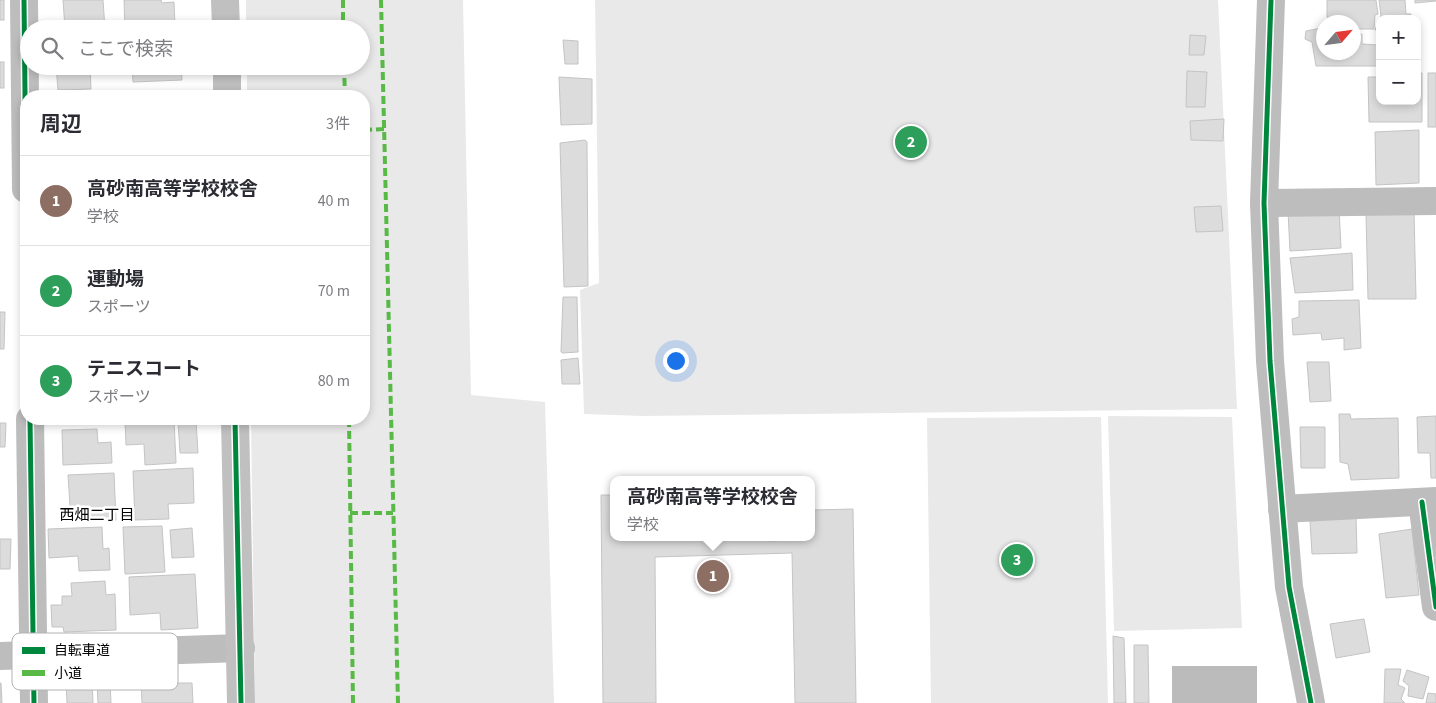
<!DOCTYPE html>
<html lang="ja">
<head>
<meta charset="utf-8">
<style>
	:root { --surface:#fff; --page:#f2f2f3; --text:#2b2b33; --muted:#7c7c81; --line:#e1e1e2; --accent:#595959 }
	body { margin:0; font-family:"Source Sans 3","Noto Sans JP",sans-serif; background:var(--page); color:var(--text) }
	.controls { position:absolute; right:15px; top:15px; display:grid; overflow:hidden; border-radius:10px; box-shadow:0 2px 8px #0003 }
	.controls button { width:45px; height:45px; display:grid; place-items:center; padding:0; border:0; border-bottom:1px solid var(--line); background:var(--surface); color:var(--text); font:25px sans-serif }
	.compass { position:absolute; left:1316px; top:15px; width:45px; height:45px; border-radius:50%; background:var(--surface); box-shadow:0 2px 8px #0003; rotate:62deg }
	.you { position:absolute; left:675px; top:360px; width:18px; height:18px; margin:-12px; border:4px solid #fff; border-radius:50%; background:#1a73e8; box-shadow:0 0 0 8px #1a73e833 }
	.badge { display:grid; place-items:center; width:32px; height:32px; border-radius:50%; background:var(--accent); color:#fff; font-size:16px; font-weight:700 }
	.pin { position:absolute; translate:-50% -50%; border:2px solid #fff; box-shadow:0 1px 5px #0006 }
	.popup { position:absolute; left:610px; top:476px; width:205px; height:65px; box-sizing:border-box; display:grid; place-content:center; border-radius:10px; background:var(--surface); filter:drop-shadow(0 1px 4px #0005); font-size:16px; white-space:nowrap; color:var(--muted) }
	.popup b { font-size:19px; color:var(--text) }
	.popup::after { content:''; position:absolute; left:50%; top:100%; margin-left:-10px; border:10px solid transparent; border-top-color:var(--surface) }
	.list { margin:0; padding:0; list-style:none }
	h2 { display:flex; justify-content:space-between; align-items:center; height:65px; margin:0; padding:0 20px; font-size:21px }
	h2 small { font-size:16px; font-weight:400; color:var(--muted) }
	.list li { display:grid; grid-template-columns:32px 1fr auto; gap:15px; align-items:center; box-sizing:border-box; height:90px; padding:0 20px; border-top:1px solid var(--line) }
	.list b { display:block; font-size:19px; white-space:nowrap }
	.list p { margin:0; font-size:16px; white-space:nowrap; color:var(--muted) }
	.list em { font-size:16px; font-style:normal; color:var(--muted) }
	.icon { flex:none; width:28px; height:28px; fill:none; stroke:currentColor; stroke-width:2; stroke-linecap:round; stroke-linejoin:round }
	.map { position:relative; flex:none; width:1436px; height:703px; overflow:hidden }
	.search { position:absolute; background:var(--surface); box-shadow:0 2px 8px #0003; left:20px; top:20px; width:350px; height:55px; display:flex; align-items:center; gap:12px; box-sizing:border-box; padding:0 18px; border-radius:28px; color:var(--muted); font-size:19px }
	.panel { position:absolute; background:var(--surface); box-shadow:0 2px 8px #0003; left:20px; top:90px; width:350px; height:335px; border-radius:20px }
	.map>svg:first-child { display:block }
</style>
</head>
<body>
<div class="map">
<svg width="1436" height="703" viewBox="0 0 1436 703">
	<rect width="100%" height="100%" fill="#fff"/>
	<g fill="#e9e9e9">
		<polygon points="246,0 463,0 471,395 545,402 554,703 255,703 251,419 364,419 364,96 247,96 247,66 361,66 361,29 246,29"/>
		<polygon points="595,0 1218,0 1237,409 643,416 584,414 580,290 599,283"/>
		<polygon points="1108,416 1232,417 1242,628 1114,631"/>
		<polygon points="1101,417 1108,703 931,703 927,418"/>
	</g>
	<rect fill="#bbb" x="1172" y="666" width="85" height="37"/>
	<g fill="#dcdcdc" stroke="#c4c4c4">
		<rect x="0" y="0" width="4" height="20"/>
		<polygon points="63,0 103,0 105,29 65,29"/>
		<polygon points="124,0 161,0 162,3 174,2 175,27 125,29"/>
		<polygon points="1327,0 1376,0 1378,14 1375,15 1374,29 1354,29 1354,22 1330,22 1330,18 1327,17"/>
		<polygon points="1379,0 1405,0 1406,14 1411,14 1411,19 1380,19 1380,30 1375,30 1381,16"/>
		<polygon points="1415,0 1436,0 1436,1 1415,3"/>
		<polygon points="1322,28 1324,52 1354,52 1354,34 1362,34 1362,44 1378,45 1377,66 1316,66 1312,42 1305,39 1306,31"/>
		<polygon points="1190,35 1206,36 1204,55 1189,55"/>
		<polygon points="563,40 578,41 578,64 565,64"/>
		<rect x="0" y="62" width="4" height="26"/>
		<polygon points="56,66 90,66 91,89 58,90"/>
		<polygon points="132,66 181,66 182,80 133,82"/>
		<polygon points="1187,71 1207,72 1205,107 1186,107"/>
		<polygon points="1417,72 1422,73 1422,122 1369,122 1368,77 1380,77 1380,101 1417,101"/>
		<rect x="1428" y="73" width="8" height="54"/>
		<polygon points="559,77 592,79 592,124 561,125"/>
		<polygon points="109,93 109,96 70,96 70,95"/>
		<polygon points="187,93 187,96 132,96"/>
		<polygon points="1224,119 1223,141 1191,140 1190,121"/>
		<polygon points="1419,130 1419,183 1376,185 1375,132"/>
		<polygon points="585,140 587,142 588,286 564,287 560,143"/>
		<polygon points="1221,206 1223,231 1196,232 1194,207"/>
		<polygon points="1339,208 1341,248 1290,251 1288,211"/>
		<polygon points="1414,211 1416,299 1368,299 1366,213"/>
		<polygon points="1352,253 1353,290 1295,293 1290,258"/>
		<polygon points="563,297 577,297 578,352 563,353 561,352"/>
		<polygon points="1359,300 1361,348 1344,350 1344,338 1322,340 1321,333 1293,335 1292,319 1299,317 1299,301"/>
		<polygon points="0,312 5,312 4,349 0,349"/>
		<polygon points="578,358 580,384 562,384 561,360"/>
		<polygon points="1307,362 1329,362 1331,401 1310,402"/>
		<polygon points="1339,414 1350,414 1351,419 1398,418 1399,478 1351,480 1348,464 1340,462"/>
		<polygon points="1436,416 1436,478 1431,478 1430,453 1418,453 1417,417"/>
		<polygon points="125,419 174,419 176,463 145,465 144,444 126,445"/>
		<polygon points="196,421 198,453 180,453 178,422"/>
		<polygon points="0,423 6,423 5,447 0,447"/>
		<polygon points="1300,427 1325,427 1325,468 1301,468"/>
		<polygon points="97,429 98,443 111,442 112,463 63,465 62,430"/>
		<polygon points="193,468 194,503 168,504 169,519 135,520 133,471"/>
		<polygon points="114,473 116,520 71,521 68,475"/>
		<polygon points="601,495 614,495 614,537 655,537 655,540 670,540 670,537 769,537 769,541 792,540 792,537 812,537 812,510 853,509 856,703 795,703 792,553 655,557 656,703 603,703"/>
		<polygon points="1356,517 1357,553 1312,554 1310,521"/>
		<polygon points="162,526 165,572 125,574 123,527"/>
		<polygon points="102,527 103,549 109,548 110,570 79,571 78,556 49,558 48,529"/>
		<polygon points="192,528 194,557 172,558 170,530"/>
		<polygon points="1412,529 1419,595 1386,598 1379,534"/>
		<polygon points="0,539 11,539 10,569 0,569"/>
		<polygon points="195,574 198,628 161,630 160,613 130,615 129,577"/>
		<polygon points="105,581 106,595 115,594 116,630 64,632 63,627 52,627 51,605 62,605 62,596 72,596 71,583"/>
		<polygon points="1364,619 1370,652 1336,658 1330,624"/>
		<polygon points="1113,636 1124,638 1126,703 1114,703"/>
		<polygon points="1134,645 1148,645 1149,703 1134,703"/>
		<polygon points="1385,669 1401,669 1398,685 1405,688 1401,699 1405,703 1384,703"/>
		<polygon points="1407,670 1429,677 1423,699 1408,696 1409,686 1403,681"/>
		<polygon points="174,679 174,683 192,683 193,703 142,703 141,680"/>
		<polygon points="92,680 93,703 67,703 66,681"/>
		<polygon points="97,681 110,681 111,703 98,703"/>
		<polygon points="0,683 1,683 2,703 0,703"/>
		<polygon points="1428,693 1436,694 1436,703 1426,703"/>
	</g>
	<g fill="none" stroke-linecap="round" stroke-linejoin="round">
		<g stroke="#bdbdbd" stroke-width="28">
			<polyline points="24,0 26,189"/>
			<polyline points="1271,0 1264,203 1270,361 1289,587 1311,703"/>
			<polyline points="1264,203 1436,201"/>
			<polyline points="30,419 34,703"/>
			<polyline points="1422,502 1436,607"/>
			<polyline points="1282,509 1436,501"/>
			<polyline points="0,656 241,648"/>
		</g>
		<g stroke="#c0c0c0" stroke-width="28">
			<polyline points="225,0 226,29"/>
			<polyline points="227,66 227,96"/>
			<polyline points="235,419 241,703"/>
		</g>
		<g stroke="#58b947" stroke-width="4" stroke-dasharray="8 4" stroke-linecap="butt">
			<polyline points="343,0 343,29"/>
			<polyline points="381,0 398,703"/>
			<polyline points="344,66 345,96"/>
			<polyline points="364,130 384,129"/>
			<polyline points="349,419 353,703"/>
			<polyline points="350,513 393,513"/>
		</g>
		<g stroke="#fff" stroke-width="8">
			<g id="cycleway">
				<polyline points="24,0 26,189"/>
				<polyline points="1271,0 1264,203 1270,361 1289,587 1311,703"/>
				<polyline points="30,419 34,703"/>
				<polyline points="235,419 241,703"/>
				<polyline points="1422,502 1436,607"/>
			</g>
		</g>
		<use href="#cycleway" stroke="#00873e" stroke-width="5"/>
	</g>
	<g text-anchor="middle" stroke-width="5" stroke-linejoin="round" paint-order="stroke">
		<g font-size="15" fill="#000" stroke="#fff">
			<text x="97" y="520">西畑二丁目</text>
		</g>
	</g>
	<rect x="12" y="633" width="166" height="57" rx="8" fill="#fff" stroke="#b2b2b2" stroke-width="1"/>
	<rect x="22" y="647" width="23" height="7" fill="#00873e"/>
	<rect x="22" y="670" width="23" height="6" fill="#58b947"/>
	<g font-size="14" fill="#000">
		<text x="54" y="655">自転車道</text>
		<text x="54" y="678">小道</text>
	</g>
</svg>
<div class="controls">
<button>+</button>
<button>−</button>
</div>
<svg class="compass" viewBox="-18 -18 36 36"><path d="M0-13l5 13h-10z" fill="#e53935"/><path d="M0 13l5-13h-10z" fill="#7c7c81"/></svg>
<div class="you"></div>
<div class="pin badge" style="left:713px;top:576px;background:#8d6e63">1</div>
<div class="popup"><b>高砂南高等学校校舎</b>学校</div>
<div class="pin badge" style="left:911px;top:142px;background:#2e9e5b">2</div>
<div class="pin badge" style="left:1017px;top:560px;background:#2e9e5b">3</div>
<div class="search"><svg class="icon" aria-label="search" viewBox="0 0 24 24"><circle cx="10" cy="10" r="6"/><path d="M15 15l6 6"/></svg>ここで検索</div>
<section class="panel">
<h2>周辺<small>3件</small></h2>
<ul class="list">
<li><span class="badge" style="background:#8d6e63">1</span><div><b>高砂南高等学校校舎</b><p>学校</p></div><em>40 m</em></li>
<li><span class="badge" style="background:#2e9e5b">2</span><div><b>運動場</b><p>スポーツ</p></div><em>70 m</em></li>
<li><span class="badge" style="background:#2e9e5b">3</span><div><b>テニスコート</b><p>スポーツ</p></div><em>80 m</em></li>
</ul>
</section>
</div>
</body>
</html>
